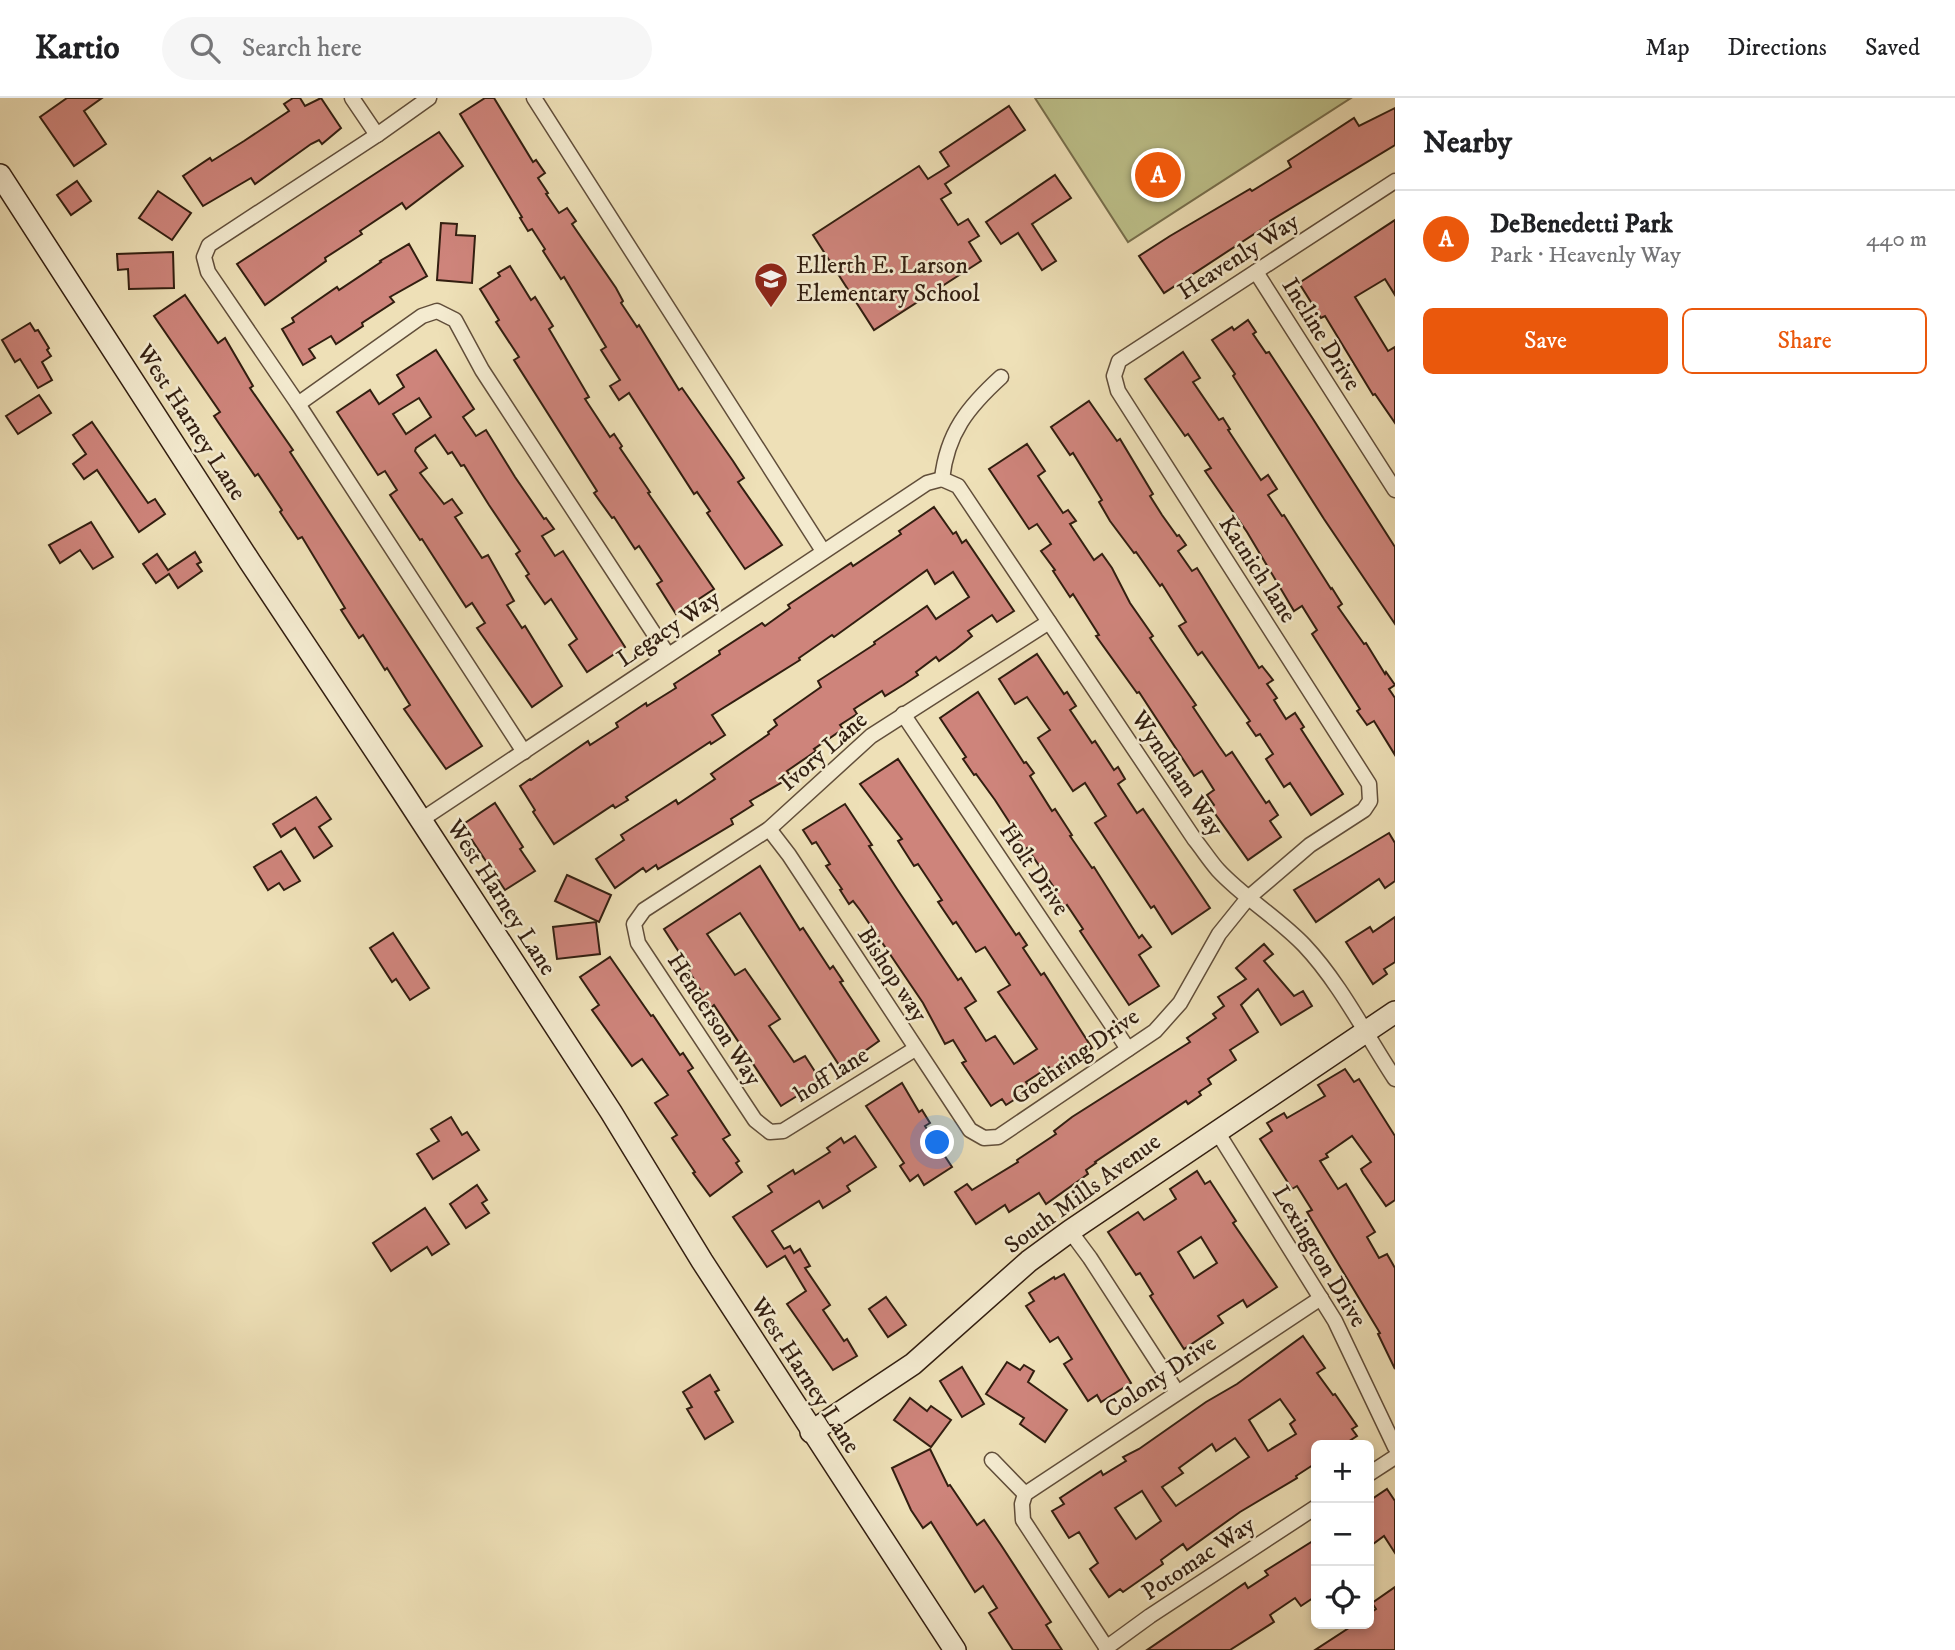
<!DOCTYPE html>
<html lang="en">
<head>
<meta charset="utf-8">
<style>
	:root { --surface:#fff; --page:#f6f6f6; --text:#202124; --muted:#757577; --line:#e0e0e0; --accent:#ea580c }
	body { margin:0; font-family:"IM FELL DW Pica",serif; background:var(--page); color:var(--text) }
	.controls { position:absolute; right:21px; bottom:21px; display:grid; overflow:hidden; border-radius:10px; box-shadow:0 4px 10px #0003 }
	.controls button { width:63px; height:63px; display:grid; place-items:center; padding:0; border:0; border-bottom:2px solid var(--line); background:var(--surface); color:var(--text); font:35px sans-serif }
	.you { position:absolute; left:938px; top:1045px; width:24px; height:24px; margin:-18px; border:5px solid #fff; border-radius:50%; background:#1a73e8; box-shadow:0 0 0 10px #1a73e833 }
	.badge { display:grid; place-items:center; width:46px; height:46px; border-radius:50%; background:var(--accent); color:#fff; font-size:23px; font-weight:700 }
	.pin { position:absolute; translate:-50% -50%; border:4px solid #fff; box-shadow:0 2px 7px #0006 }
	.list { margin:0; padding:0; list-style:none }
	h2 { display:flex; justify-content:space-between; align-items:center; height:91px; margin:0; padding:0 28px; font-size:30px }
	h2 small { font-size:23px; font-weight:400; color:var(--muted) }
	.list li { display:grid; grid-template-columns:46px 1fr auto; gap:21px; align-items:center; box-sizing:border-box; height:98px; padding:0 28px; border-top:2px solid var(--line) }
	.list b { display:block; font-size:26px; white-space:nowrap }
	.list p { margin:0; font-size:23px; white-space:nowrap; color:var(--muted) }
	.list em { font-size:23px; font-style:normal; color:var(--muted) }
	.actions { display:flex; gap:14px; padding:21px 28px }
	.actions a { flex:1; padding:16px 0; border:2px solid var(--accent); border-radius:10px; text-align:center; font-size:24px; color:var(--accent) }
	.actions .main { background:var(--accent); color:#fff }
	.icon { flex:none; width:38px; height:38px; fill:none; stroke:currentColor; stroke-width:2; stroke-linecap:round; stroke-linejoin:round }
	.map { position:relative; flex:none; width:1395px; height:1552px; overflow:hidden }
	header { display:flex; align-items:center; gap:42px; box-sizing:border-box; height:98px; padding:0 35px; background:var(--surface); border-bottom:2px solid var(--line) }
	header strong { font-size:33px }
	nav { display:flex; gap:38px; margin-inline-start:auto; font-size:24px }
	.search { width:490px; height:63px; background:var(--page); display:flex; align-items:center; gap:18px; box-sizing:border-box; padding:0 24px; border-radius:38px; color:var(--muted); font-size:26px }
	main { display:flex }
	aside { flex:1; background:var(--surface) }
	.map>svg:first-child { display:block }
</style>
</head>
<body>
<header>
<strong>Kartio</strong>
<div class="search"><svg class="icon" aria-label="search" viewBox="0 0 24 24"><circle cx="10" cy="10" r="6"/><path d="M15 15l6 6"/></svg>Search here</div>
<nav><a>Map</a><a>Directions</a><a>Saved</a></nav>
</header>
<main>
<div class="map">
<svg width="1395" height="1552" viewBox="0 0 1395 1552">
	<rect width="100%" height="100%" fill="#eee0b7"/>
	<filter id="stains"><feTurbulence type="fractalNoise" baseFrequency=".00286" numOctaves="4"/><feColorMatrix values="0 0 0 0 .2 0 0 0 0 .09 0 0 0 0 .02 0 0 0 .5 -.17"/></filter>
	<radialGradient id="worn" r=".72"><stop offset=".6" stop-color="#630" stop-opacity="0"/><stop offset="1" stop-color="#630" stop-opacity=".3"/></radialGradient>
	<polygon fill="#bdc18b" stroke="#78704e" stroke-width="2" points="1035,0 1351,0 1128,144"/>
	<g fill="#ce847b" stroke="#321e10" stroke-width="2" fill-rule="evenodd">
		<polygon points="67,0 102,0 84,13 106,46 74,68 40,19"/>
		<polygon points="293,0 300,0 305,8 321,0 341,30 322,46 319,42 311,46 255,86 251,80 203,108 183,78 210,60 212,63 244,43 289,13 284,6"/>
		<polygon points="485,0 494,0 533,64 536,62 545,75 538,80 548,95 546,96 559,115 567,110 576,123 572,126 616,190 623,203 621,205 637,229 639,227 679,292 682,290 733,363 744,380 738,384 782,447 745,471 707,415 710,413 697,394 694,396 629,295 619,302 610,288 620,282 601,252 606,249 564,179 561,181 543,153 545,151 532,131 528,133 520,120 522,119 460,16"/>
		<polygon points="1009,8 1025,32 945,86 951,95 941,101 958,127 968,121 979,138 969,144 981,163 874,232 813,137 919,68 928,81 949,68 940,54"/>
		<polygon points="1395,10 1395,47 1270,123 1271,125 1164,195 1139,158 1170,138 1250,91 1252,93 1291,69 1288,63 1354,20 1359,28"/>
		<polygon points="439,34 463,68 406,111 402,105 360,133 362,136 325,160 326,163 265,207 237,166"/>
		<polygon points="1055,77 1071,100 1032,126 1056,163 1042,172 1018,135 1001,146 986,124"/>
		<polygon points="77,83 91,103 71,117 57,97"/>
		<polygon points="158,93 191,115 172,142 139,120"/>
		<polygon points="1395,122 1395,197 1385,181 1355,199 1388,253 1395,249 1395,325 1375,296 1373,297 1325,218 1321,220 1299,185"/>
		<polygon points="441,125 457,126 456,137 475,138 472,185 437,182"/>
		<polygon points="409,146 427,178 390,199 394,204 362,225 363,228 336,246 331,238 309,251 315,260 303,267 282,231 294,224 292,220 337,189 339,192 381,164 380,163"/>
		<polygon points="173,154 174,190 129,191 128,171 118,172 117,156"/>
		<polygon points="510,168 531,202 535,199 553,228 549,231 589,299 585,301 610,339 614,336 622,348 620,350 650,394 648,395 714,491 676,516 657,486 662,483 639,448 635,451 614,419 612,420 594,395 597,393 514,262 519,259 496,224 499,222 480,191 500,178 498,175"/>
		<polygon points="185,197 218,245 225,240 253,288 250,290 293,352 290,354 482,648 446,671 404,611 410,607 387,570 385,572 363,537 359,540 341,512 345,510 302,439 298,441 280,414 282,412 258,376 255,378 214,318 220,314 154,218"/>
		<polygon points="1248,222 1256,234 1253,236 1266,255 1269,254 1313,321 1395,449 1395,526 1324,421 1233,278 1235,276 1212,242 1232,229 1234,232"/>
		<polygon points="30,225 35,233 38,232 49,250 47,252 51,258 42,264 52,282 38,290 20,261 15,264 2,242"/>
		<path d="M 436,252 L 474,311 L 463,319 L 476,338 L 486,332 L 515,379 L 544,421 L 546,420 L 554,431 L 542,438 L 555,458 L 563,453 L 625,549 L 587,574 L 569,547 L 577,541 L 551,501 L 545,506 L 526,478 L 529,476 L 516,456 L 520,453 L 489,407 L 464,367 L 461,368 L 452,354 L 448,356 L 435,337 L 416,350 L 415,353 L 427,370 L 420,375 L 444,406 L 452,401 L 462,415 L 455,419 L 482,460 L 488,457 L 514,503 L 507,507 L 522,530 L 525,528 L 562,588 L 532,609 L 477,530 L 485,525 L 472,505 L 466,509 L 422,441 L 420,442 L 390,397 L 397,392 L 385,373 L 378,377 L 337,314 L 370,292 L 379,306 L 404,289 L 397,277 ZM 419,300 L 431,319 L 406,336 L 393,316 Z"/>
		<polygon points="1183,254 1200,280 1193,284 1219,322 1223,320 1230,331 1228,332 1261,382 1268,377 1277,391 1268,397 1282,418 1284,417 1331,491 1332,490 1342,506 1338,509 1364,546 1366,545 1385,576 1386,574 1395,587 1389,591 1395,600 1395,657 1374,623 1367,627 1357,613 1360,611 1312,536 1317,532 1302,508 1294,513 1247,434 1205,373 1211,370 1188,336 1185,338 1145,281"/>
		<polygon points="39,297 51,315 18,336 6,318"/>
		<polygon points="1089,303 1117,343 1120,341 1153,396 1150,398 1162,417 1177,438 1179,437 1186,447 1178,453 1192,473 1197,470 1259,570 1262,568 1273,582 1267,586 1277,600 1274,602 1286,621 1295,615 1304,629 1301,631 1343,696 1311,717 1290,685 1284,689 1266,661 1273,656 1260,636 1256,638 1247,625 1250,623 1202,554 1198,557 1179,528 1186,524 1162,486 1160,488 1136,454 1134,455 1110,423 1099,404 1102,402 1073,355 1070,357 1051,329"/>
		<polygon points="92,324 148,405 155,401 165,416 139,434 97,372 84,381 73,366 86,356 73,337"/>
		<polygon points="1027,346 1045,373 1038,378 1063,415 1068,412 1076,423 1070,426 1094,462 1102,456 1112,470 1130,505 1153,538 1150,540 1196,607 1193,609 1219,648 1226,658 1232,654 1266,705 1269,703 1278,717 1270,723 1281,739 1248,762 1211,710 1214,707 1207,697 1214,692 1202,673 1194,678 1139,594 1137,595 1096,538 1099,537 1073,496 1070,499 1053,473 1055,472 1041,453 1051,446 1037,426 1029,431 989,371"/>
		<polygon points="934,409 953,436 956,434 962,445 966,442 1014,513 997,524 992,517 968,533 972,538 956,551 939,563 936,559 916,574 918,577 903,587 885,598 882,593 854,611 857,616 840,627 843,631 814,651 816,653 787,673 791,679 750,703 753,707 731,721 733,726 658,771 656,767 646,774 643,770 615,790 596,761 624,742 621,737 676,702 678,706 715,681 711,676 769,636 768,634 777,627 774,622 821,589 818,583 875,546 874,544 908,521 927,508 936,521 969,499 953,474 935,486 927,472 834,539 832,537 799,560 800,562 712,617 725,637 711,646 710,644 626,699 628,702 615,710 613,707 554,746 533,714 535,712 520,688 530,681 531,682 588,643 590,647 618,629 616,625 646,605 647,608 676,590 674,586 720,556 719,553 762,525 765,528 790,510 788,507 851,465 853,468 901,436 899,433"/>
		<polygon points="91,424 113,459 93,471 80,452 60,465 49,447"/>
		<polygon points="195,454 201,464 197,466 202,473 178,490 169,476 156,485 143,466 157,456 168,472"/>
		<polygon points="1037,556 1064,596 1067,594 1076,608 1070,612 1092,645 1095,643 1114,672 1118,669 1125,681 1118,686 1137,715 1143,711 1210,810 1172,836 1154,808 1151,810 1095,725 1106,718 1085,685 1073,693 1038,640 1050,632 1027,599 1015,606 999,581"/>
		<polygon points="978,594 1024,665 1026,664 1034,675 1030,678 1052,713 1055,711 1072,737 1070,738 1092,770 1094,769 1132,829 1139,840 1142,837 1151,849 1139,857 1159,888 1129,907 1080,833 1083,831 1067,807 1063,810 1054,796 1057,794 1027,750 1024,752 1015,738 1017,736 995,702 976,676 974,677 963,661 966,659 940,620"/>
		<polygon points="898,661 1016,837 1019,835 1027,847 1023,850 1041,877 1044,875 1092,950 1054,976 1049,969 1026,984 1031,991 1006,1007 1002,1001 991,1008 962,965 966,963 953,942 945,946 923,905 860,812 853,803 849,806 840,792 842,791 826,768 830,766 816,744 812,746 803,732 845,706 872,747 869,748 897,791 958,882 961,880 976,903 965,910 986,943 995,938 1014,966 1037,951 998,894 1010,887 985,849 976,854 956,824 953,826 938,804 942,802 918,766 914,768 898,743 902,741 860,686"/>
		<polygon points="316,699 331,721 319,729 332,748 314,760 295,730 281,739 273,726"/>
		<polygon points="495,705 523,749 520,751 535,773 505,792 462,727"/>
		<polygon points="1389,735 1395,745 1395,783 1385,790 1379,781 1316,824 1294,792"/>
		<polygon points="281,753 300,783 284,792 279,785 268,792 254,769"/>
		<polygon points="760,768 800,832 803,830 830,871 833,868 843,883 840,884 879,943 841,970 740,815 707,836 735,877 745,871 780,921 769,928 794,964 805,958 821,983 781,1008 714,907 711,910 689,873 690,871 664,831"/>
		<polygon points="567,777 611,797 599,824 555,803"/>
		<polygon points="1395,819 1395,864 1384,871 1387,876 1373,886 1346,844 1370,829 1373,834"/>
		<polygon points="596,824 600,856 557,861 553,829"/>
		<polygon points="393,835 429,890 410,902 396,881 392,884 370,850"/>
		<polygon points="1264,846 1273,856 1264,863 1294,898 1303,893 1312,908 1281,927 1258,891 1241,907 1258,934 1230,952 1236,962 1208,981 1211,986 1199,994 1201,997 1188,1006 1186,1003 1095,1064 1096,1065 1086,1072 1088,1076 1046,1106 1039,1095 1009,1114 1005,1107 976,1126 955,1094 967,1086 972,1092 1018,1064 1017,1062 1056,1036 1054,1033 1072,1019 1190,944 1187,940 1216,920 1213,916 1224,908 1218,899 1246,881 1236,870"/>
		<polygon points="610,859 651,918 653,917 680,957 683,955 693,970 688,973 730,1037 723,1041 739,1063 736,1065 742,1074 710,1098 693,1075 695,1074 672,1040 677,1037 655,1005 668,997 642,961 632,968 592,912 599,907 580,879"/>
		<polygon points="1345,971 1354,984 1359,981 1395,1038 1395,1102 1386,1108 1363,1075 1361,1071 1371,1064 1352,1038 1326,1056 1328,1059 1320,1063 1338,1091 1346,1086 1375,1134 1367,1139 1379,1160 1387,1156 1395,1170 1395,1271 1378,1236 1380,1235 1307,1114 1312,1112 1297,1088 1292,1091 1260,1041 1272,1033 1267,1025 1284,1015 1287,1020 1325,998 1318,987"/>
		<polygon points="902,985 919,1014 922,1012 930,1025 925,1028 952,1069 924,1087 918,1077 910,1083 900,1068 904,1065 866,1008"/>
		<polygon points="451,1019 462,1037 467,1034 479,1052 433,1081 417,1056 439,1043 431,1031"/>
		<polygon points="855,1038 876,1069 847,1088 850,1093 823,1110 819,1103 772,1133 784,1151 790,1148 794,1155 800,1151 810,1168 805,1170 830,1207 823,1212 844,1243 847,1241 857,1258 833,1272 787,1206 806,1193 785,1158 767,1169 733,1119 772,1094 768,1088 793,1072 795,1076 830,1054 827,1050 841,1040 844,1045"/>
		<path d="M 1197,1073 L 1205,1086 L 1210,1083 L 1236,1123 L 1233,1125 L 1277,1189 L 1247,1209 L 1243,1202 L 1218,1218 L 1223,1225 L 1184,1251 L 1150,1198 L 1153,1196 L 1140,1175 L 1136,1177 L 1108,1134 L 1138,1114 L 1144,1122 L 1176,1101 L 1170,1091 ZM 1201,1139 L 1217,1165 L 1194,1180 L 1178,1154 Z"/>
		<polygon points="477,1087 487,1102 482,1105 489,1115 466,1130 450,1106"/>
		<polygon points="425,1110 449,1146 432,1157 427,1149 391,1173 373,1145"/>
		<polygon points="1064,1176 1131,1285 1101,1304 1097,1297 1088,1303 1064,1266 1072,1261 1058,1239 1050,1244 1026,1208 1034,1203 1029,1195 1054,1179 1055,1181"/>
		<polygon points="886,1199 906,1227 888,1239 869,1211"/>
		<path d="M 1303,1238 L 1325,1270 L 1317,1275 L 1333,1297 L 1335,1296 L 1357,1328 L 1352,1331 L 1357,1338 L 1343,1347 L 1316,1347 L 1316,1365 L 1296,1378 L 1297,1380 L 1240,1414 L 1187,1452 L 1183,1446 L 1161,1462 L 1163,1466 L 1123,1494 L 1120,1491 L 1109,1499 L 1090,1471 L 1098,1465 L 1079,1434 L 1069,1440 L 1052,1413 L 1064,1406 L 1060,1400 L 1101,1373 L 1103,1377 L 1126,1363 L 1123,1359 L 1139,1351 L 1206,1304 L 1237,1286 ZM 1280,1301 L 1295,1322 L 1290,1326 L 1296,1336 L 1268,1353 L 1249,1322 ZM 1235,1340 L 1249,1359 L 1176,1408 L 1162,1389 L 1183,1375 L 1179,1370 L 1212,1346 L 1216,1353 ZM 1142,1393 L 1161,1423 L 1136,1441 L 1115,1410 Z"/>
		<polygon points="1007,1264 1020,1272 1024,1267 1034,1273 1028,1284 1067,1312 1045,1344 1020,1326 1024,1320 986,1296"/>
		<polygon points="962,1269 984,1306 962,1319 940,1283"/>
		<polygon points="710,1277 719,1292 715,1294 733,1324 705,1341 687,1311 692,1309 683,1294"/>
		<polygon points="910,1300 927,1313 931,1308 951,1322 931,1349 894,1322"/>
		<polygon points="930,1351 948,1388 950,1387 977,1427 984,1422 1001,1447 1051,1524 1046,1527 1062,1552 1013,1552 989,1515 997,1510 983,1488 975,1494 931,1424 923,1430 911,1412 892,1370"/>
		<polygon points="1387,1391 1395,1403 1395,1455 1384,1438 1369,1449 1369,1403"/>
		<polygon points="1316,1441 1316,1498 1301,1508 1295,1500 1270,1517 1274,1524 1230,1552 1147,1552 1245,1485 1248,1490 1268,1477 1265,1473"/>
		<polygon points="1395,1489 1395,1552 1315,1552 1355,1526 1369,1526 1369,1516 1376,1511 1372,1505"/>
	</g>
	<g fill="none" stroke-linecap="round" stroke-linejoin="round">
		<g stroke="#614e3a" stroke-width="17">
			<g id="street">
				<polyline points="352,0 377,37"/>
				<polyline points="429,0 377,37 209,147 204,159 208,174 298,306 524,654"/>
				<polyline points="534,0 823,453"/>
				<polyline points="1256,174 1395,392"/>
				<polyline points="298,306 422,218 437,213 455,222 482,272 668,557"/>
				<path d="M 942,381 L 958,388 L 1195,742 C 1203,752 1210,763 1218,772 C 1244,800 1277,819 1304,847 C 1340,885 1366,937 1395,981"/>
				<path d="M 942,381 C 947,335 968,309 1001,279"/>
				<polyline points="903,616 1128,951"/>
				<polyline points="421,722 927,385 942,381"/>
				<polyline points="769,731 789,757 970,1032 984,1040 998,1039 1155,933 1180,905 1219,836 1248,800 1310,747 1364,712 1370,703 1369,686 1118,293 1114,278 1119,263 1395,83"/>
				<polyline points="915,951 783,1033 770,1034 755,1022 638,845 634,826 644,812 769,731 871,638 1049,524"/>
				<polyline points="1216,1032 1335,1223 1395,1349"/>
				<polyline points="1070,1133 1090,1160 1177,1294"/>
				<polyline points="992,1362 1025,1396 1022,1406 1023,1422 1108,1552"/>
				<polyline points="1369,1376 1395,1359"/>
				<polyline points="1025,1396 1321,1200"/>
				<polyline points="1106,1550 1150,1518 1316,1409"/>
			</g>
		</g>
		<g stroke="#321e10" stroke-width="24">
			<g id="secondary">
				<polyline points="0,77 250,464 402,693 611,1014 702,1163 955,1552"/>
				<polyline points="811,1334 913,1266 1029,1163 1070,1133 1395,914"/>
			</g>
		</g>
		<use href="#street" stroke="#f4ebd0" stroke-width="14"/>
		<use href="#secondary" stroke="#f4ebd0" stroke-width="21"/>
	</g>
	<defs>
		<g id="school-pin" transform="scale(1.75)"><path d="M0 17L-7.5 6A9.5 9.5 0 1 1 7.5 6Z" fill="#8f2418" stroke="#f4ebd0"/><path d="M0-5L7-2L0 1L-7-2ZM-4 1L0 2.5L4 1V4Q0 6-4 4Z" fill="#fff"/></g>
	</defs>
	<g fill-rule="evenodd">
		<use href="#school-pin" x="771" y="181"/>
	</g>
	<g text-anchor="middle" stroke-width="5" stroke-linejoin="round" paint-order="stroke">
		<g font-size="24" fill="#321e10" stroke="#f4ebd0">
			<text transform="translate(1238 158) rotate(-33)" y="8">Heavenly Way</text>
			<text transform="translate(1322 236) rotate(58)" y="8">Incline Drive</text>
			<text transform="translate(192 324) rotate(57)" y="8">West Harney Lane</text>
			<text transform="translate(1258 471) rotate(57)" y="8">Katnich lane</text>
			<text transform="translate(668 530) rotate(-34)" y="8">Legacy Way</text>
			<text transform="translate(823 653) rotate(-41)" y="8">Ivory Lane</text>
			<text transform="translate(1178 675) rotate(56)" y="8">Wyndham Way</text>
			<text transform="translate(1035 771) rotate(56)" y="8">Holt Drive</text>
			<text transform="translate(502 799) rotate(57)" y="8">West Harney Lane</text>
			<text transform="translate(893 876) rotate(57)" y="8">Bishop way</text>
			<text transform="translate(715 921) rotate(57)" y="8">Henderson Way</text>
			<text transform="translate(1075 958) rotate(-35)" y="8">Goehring Drive</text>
			<text transform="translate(831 976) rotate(-32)" y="8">hoff lane</text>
			<text transform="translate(1082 1095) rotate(-36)" y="8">South Mills Avenue</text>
			<text transform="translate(1320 1158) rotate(59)" y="8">Lexington Drive</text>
			<text transform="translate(806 1277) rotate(57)" y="8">West Harney Lane</text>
			<text transform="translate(1160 1278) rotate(-34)" y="8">Colony Drive</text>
			<text transform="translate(1198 1460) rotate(-34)" y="8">Potomac Way</text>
		</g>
		<g font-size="24" fill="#321e10" stroke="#f4ebd0" text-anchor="start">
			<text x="796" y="175">Ellerth E. Larson<tspan x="796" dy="28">Elementary School</tspan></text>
		</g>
	</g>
	<rect width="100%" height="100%" filter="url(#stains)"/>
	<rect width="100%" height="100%" fill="url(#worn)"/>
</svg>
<div class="controls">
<button>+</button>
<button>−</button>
<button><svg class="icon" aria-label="locate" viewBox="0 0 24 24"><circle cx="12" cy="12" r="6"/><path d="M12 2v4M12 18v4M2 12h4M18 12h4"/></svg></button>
</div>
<div class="you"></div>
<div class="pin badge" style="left:1158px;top:77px">A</div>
</div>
<aside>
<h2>Nearby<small></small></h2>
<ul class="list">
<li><span class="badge">A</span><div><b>DeBenedetti Park</b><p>Park · Heavenly Way</p></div><em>440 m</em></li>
</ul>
<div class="actions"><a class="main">Save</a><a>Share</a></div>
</aside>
</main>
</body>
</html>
